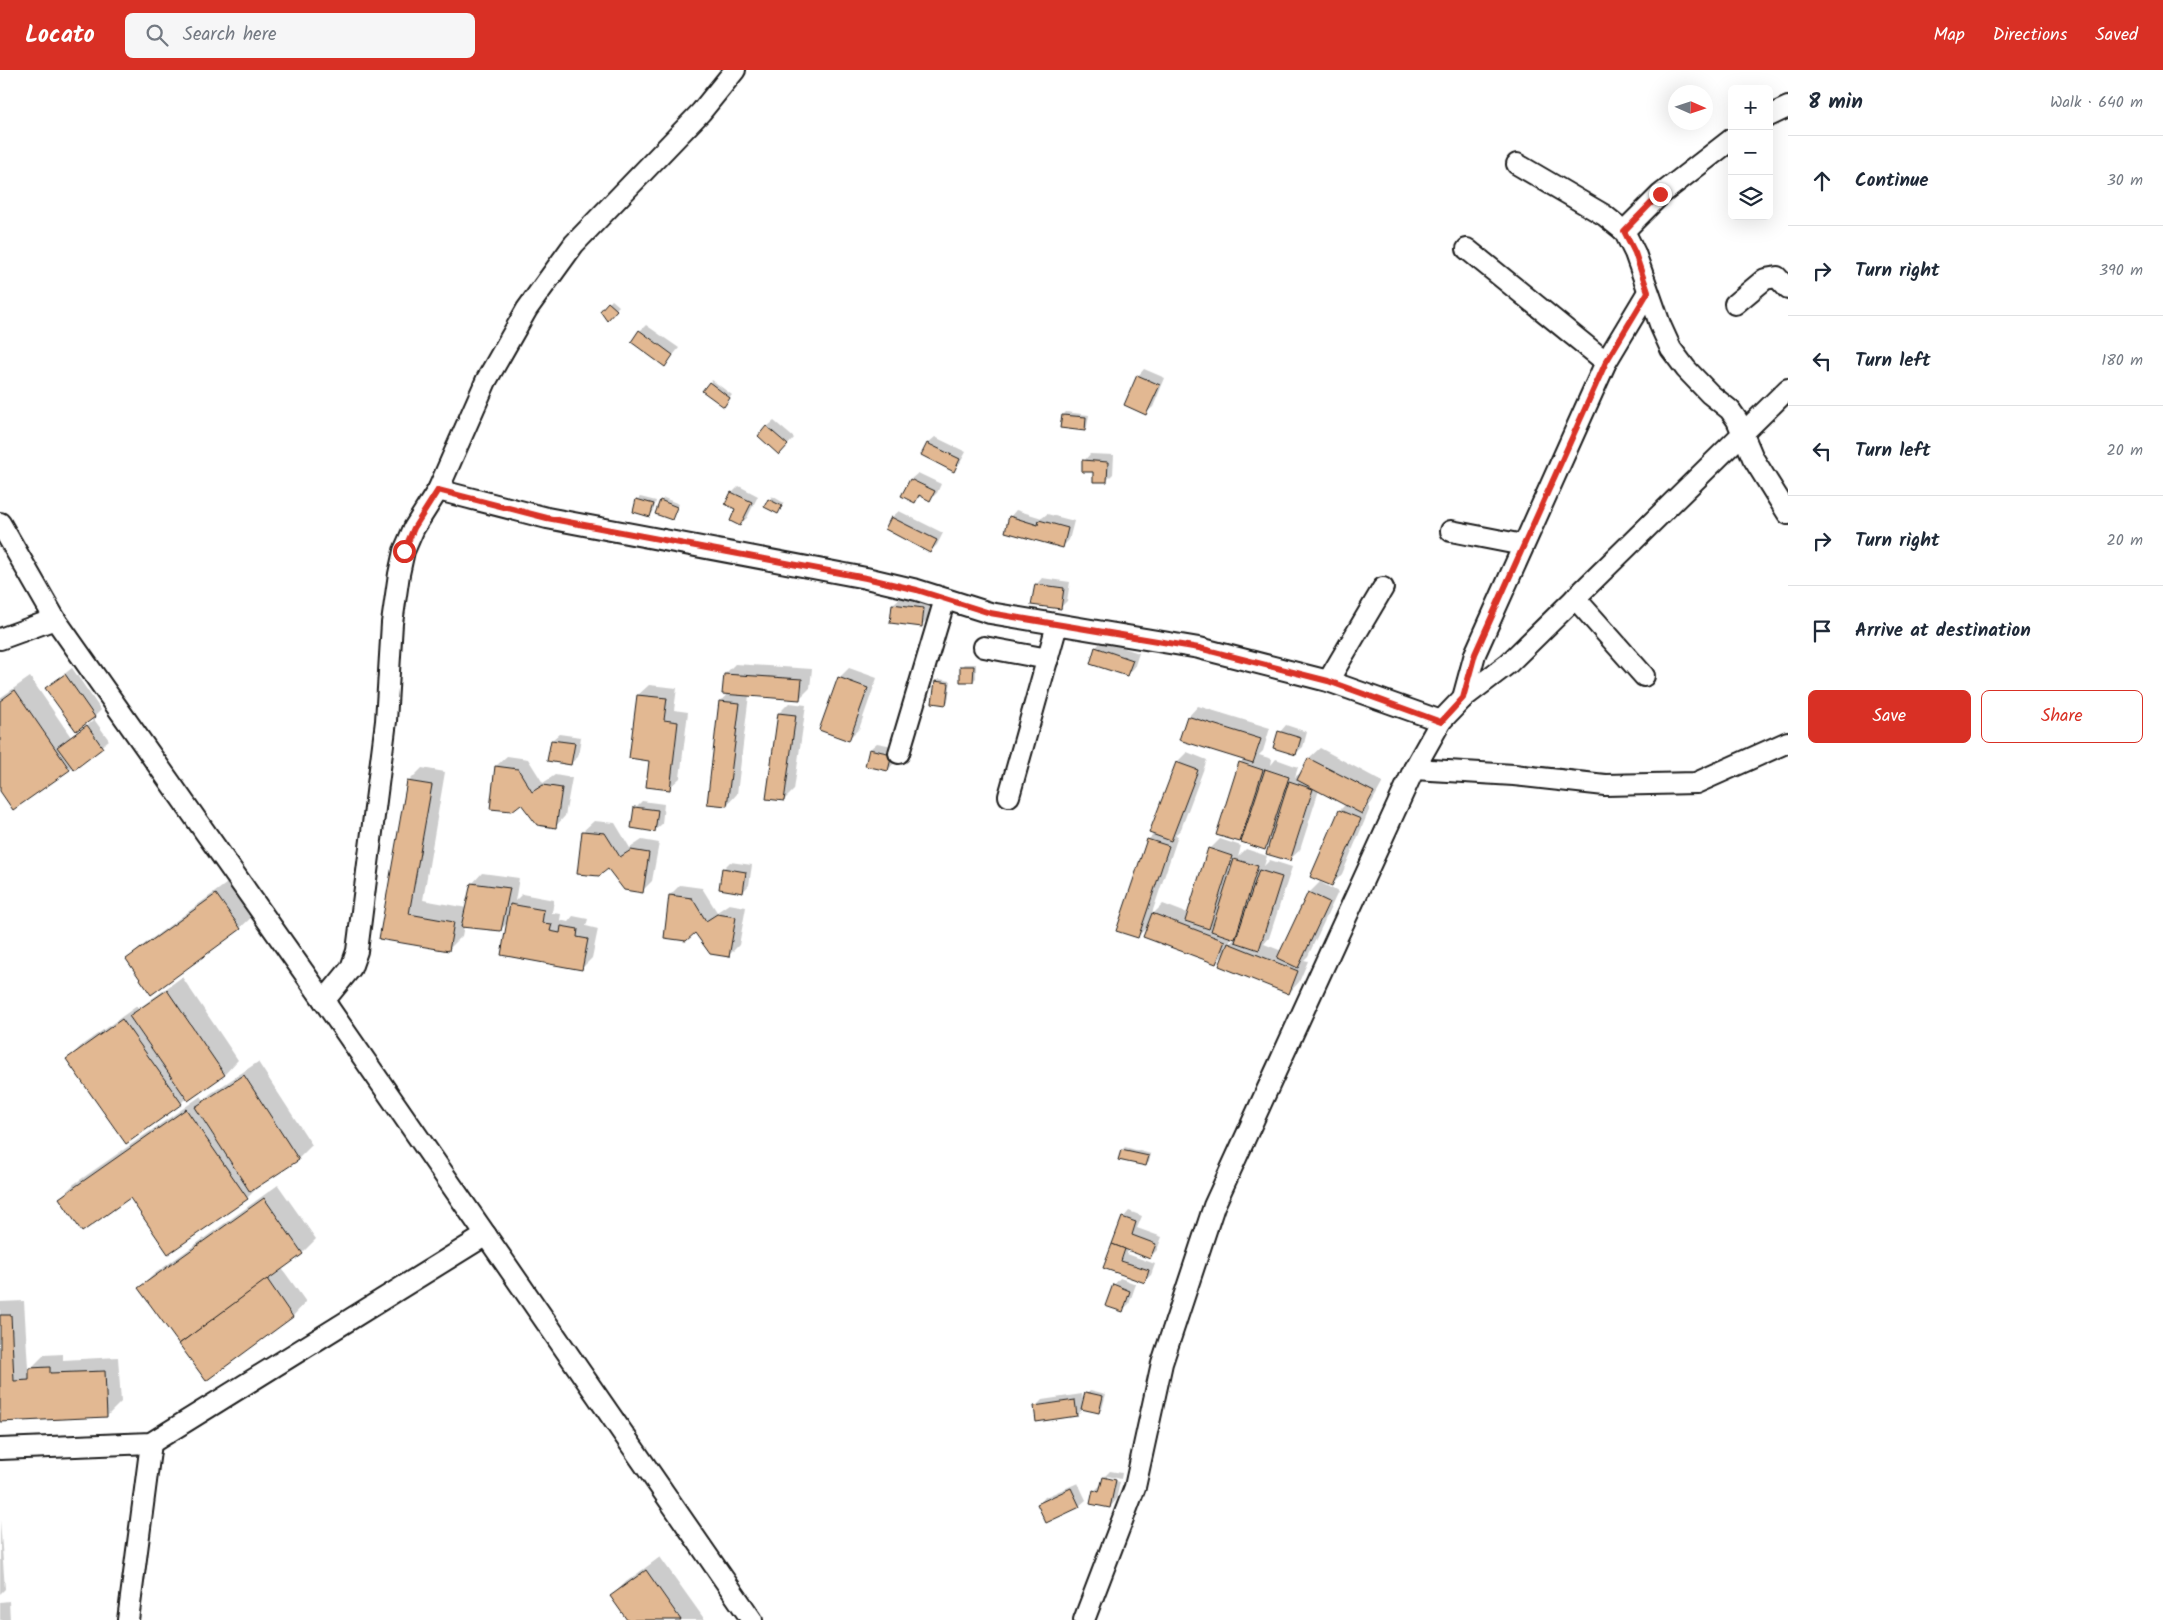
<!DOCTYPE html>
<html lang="en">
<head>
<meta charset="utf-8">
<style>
	:root { --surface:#fff; --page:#f6f6f7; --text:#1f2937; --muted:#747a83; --line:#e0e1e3; --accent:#d93025 }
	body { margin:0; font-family:Kalam,sans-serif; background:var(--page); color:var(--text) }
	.controls { position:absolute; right:15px; top:15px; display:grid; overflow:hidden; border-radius:8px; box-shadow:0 5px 20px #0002 }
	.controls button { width:45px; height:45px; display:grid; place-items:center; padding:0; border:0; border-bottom:1px solid var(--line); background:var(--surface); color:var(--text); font:25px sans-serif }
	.compass { position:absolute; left:1668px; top:15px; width:45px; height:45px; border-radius:50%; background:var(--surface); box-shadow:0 5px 20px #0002; rotate:93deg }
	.stop { position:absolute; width:15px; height:15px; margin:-11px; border:4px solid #d93025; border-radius:50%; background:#fff }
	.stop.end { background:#d93025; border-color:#fff; box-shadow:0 1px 5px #0008 }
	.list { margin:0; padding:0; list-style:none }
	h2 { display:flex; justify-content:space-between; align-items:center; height:65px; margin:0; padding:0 20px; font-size:21px }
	h2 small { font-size:16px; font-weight:400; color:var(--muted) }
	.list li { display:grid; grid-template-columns:32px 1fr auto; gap:15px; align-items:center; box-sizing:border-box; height:90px; padding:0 20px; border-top:1px solid var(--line) }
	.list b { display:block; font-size:19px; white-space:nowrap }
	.list em { font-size:16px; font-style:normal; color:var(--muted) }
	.actions { display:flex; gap:10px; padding:15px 20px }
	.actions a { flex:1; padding:11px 0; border:1px solid var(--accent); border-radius:8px; text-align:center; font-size:18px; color:var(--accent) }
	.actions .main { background:var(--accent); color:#fff }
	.icon { flex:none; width:28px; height:28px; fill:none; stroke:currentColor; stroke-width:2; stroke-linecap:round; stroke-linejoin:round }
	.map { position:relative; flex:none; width:1788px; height:1550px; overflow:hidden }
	header { display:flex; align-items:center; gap:30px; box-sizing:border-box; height:70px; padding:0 25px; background:var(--accent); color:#fff }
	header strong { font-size:24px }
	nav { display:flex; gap:28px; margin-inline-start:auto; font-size:18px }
	.search { width:350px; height:45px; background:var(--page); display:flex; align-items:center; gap:12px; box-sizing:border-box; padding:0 18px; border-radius:8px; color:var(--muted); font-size:19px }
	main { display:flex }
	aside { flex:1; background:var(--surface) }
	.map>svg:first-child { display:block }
</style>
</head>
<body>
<header>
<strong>Locato</strong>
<div class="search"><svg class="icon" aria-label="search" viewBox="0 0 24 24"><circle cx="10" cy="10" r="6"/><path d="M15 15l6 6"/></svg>Search here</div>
<nav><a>Map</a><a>Directions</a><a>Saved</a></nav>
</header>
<main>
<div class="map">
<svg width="1788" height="1550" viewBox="0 0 1788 1550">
	<rect width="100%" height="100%" fill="#fff"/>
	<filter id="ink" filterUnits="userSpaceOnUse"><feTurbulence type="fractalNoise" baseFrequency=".02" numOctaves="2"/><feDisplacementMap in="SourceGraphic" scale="10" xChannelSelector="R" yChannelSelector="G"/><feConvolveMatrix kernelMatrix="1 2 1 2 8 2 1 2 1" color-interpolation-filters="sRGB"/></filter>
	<g filter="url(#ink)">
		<g fill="#0003" fill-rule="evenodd">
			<polygon points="612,230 619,236 607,249 602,241"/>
			<polygon points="646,255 679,278 665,295 640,261"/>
			<polygon points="1144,299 1165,308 1153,337 1146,343 1138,306"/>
			<polygon points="712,310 732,325 726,332 710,313"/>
			<polygon points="1066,342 1089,345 1087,357 1084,360 1063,345"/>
			<polygon points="774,351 794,368 786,377 767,357"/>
			<polygon points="935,367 966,382 960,393 954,400 923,385 928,373"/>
			<polygon points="1090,384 1114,385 1113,404 1106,411 1084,391"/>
			<polygon points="918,403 941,414 937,423 930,429 922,425 915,432 903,426 911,409"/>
			<polygon points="739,416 758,426 747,448 740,454 732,423"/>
			<polygon points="772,426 784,433 778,442 766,436"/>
			<polygon points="640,427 656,431 653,442 650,445 637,430"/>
			<polygon points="664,428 679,434 672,449 661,431"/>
			<polygon points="1016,440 1042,448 1047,444 1074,451 1069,470 1062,477 1010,447"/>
			<polygon points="899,441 943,463 937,475 930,481 887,459 892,447"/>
			<polygon points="1042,508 1070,512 1067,531 1060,538 1036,515"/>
			<polygon points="900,528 930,532 928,549 921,555 893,534"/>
			<polygon points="1103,571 1139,583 1134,598 1127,605 1091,593 1096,577"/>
			<polygon points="735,594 812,599 810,618 800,628 749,625 737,724 727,735 721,631 728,623 725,604"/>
			<polygon points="964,594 976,594 976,608 973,611 961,597"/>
			<polygon points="72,598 101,640 93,648 109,670 74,698 73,696 14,738 0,719 0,628 30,607 71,667 93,651 47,618"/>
			<polygon points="849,598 877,608 859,659 848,669 839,608"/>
			<polygon points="939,609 951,611 948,631 946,634 936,612"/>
			<polygon points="649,615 677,618 674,640 688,642 680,708 669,718 650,689 638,625"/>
			<polygon points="789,633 806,635 794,720 784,730 779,643"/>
			<polygon points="1198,636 1270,658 1263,681 1259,685 1272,689 1271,695 1276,689 1298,697 1295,707 1302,702 1309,688 1320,678 1383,712 1372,732 1368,737 1370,738 1342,804 1332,815 1312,806 1340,740 1346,734 1319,720 1300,780 1289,790 1271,772 1265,778 1245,765 1239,771 1240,693 1244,689 1188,647"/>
			<polygon points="1286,655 1307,662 1303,677 1296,683 1280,662"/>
			<polygon points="559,664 581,667 578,687 571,693 552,670"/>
			<polygon points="877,673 898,677 894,693 888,700 870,679"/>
			<path d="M 1187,682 L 1207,690 L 1181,759 L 1175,765 L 1178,766 L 1151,846 L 1163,834 L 1189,844 L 1210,779 L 1220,769 L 1241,776 L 1238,787 L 1246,779 L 1267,786 L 1264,796 L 1270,790 L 1292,797 L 1269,868 L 1264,874 L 1282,881 L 1309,823 L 1320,812 L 1338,822 L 1308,886 L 1304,890 L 1308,891 L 1299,912 L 1289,923 L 1226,882 L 1216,893 L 1149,855 L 1137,867 L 1148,770 L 1155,763 L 1150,762 L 1177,692 ZM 1232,867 L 1236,868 L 1229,874 Z"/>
			<polygon points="507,686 528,689 543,713 555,705 572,708 565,746 555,757 496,696"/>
			<polygon points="422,698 445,702 423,830 467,838 472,814 482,803 519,808 515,831 522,824 554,830 552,843 561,844 560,850 568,852 573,846 588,849 586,856 598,859 592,888 581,899 508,852 500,860 464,856 462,866 448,880 381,868 408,712"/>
			<polygon points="642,731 664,734 662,754 655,760 636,737"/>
			<polygon points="594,751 615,753 630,778 642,770 659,773 652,811 642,821 583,761"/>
			<polygon points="730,792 752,795 749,815 743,822 723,799"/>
			<polygon points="230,811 254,845 240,858 128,889 142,876"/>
			<polygon points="680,815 702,818 717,842 729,834 746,837 739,875 729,885 670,825"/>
			<polygon points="182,907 238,990 225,1004 188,1029 187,1027 181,1033 68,989 82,975 137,936 138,939"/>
			<polygon points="258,992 312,1075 298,1089 261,1114 247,1128 169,1182 130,1126 60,1128 74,1114 201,1026 204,1030 210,1024"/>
			<polygon points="1125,1077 1151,1084 1149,1092 1146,1095 1122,1080"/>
			<polygon points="278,1115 316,1169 302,1183 281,1197 306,1232 293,1246 206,1309 139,1219 153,1205"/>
			<polygon points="1129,1141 1142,1146 1137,1158 1162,1167 1157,1180 1150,1187 1128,1179 1127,1184 1155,1194 1151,1205 1144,1211 1105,1197 1123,1148"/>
			<polygon points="1120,1208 1136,1214 1129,1234 1122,1240 1114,1215"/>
			<polygon points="24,1231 28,1298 31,1298 44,1285 63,1284 63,1290 118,1287 121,1332 107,1346 0,1351 0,1232"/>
			<polygon points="1090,1320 1106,1324 1102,1339 1099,1342 1084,1338 1077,1345 1036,1336 1042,1330 1082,1324 1083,1336 1087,1323"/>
			<polygon points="1110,1401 1122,1403 1121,1409 1107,1406 1107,1409 1120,1412 1116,1430 1110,1437 1094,1421 1102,1414 1104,1407"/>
			<polygon points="1078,1413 1086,1430 1079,1436 1039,1434 1045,1427"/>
			<polygon points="0,1450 5,1519 0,1524"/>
			<polygon points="660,1487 705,1550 629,1550 612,1526 626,1512"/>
			<polygon points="9,1531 10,1550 0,1550 0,1532"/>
		</g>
		<g fill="#e2b892" stroke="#1c1c1c">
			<polygon points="608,232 617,240 607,251 600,241"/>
			<polygon points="639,260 673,285 665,297 631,272"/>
			<polygon points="1137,305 1160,315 1146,345 1124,335"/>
			<polygon points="709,312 730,328 724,337 702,321"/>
			<polygon points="1062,345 1086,347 1085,361 1060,358"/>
			<polygon points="766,356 788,375 779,385 758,366"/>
			<polygon points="927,373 960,389 954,402 921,385"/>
			<polygon points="1082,390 1108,392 1107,412 1093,412 1093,402 1082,402"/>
			<polygon points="910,409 935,421 930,431 919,425 915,433 901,426"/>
			<polygon points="731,422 752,432 740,456 730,451 735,439 725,434"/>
			<polygon points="636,429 654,434 650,447 633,442"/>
			<polygon points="768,429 782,436 778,444 764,437"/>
			<polygon points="660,430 677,437 672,450 655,444"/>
			<polygon points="1009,446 1038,455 1039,450 1068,458 1063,478 1005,462"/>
			<polygon points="891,447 937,470 930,483 885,459"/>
			<polygon points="1035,514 1064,518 1061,539 1031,535"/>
			<polygon points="892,534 924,538 922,557 890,553"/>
			<polygon points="1095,577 1133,590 1127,606 1090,594"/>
			<polygon points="960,596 974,596 973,612 960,612"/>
			<polygon points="65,604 95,647 76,661 45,618"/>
			<polygon points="724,604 802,609 800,630 722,624"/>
			<polygon points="838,607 868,618 849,671 819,660"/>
			<polygon points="935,611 949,613 946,635 932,633"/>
			<polygon points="15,620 70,700 13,740 0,721 0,631"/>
			<polygon points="637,625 667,628 664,650 678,652 670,720 646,717 649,691 629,688"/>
			<polygon points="719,631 740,633 727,736 707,734"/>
			<polygon points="778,643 796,645 784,731 766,729"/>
			<polygon points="1187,646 1261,669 1253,693 1179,670"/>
			<polygon points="87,655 103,678 74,700 57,677"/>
			<polygon points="1278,661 1301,668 1296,685 1273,678"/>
			<polygon points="551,670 575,673 571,695 547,691"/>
			<polygon points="869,679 892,684 888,701 865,696"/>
			<polygon points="1308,688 1374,722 1362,744 1297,710"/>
			<polygon points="1176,692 1198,700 1171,771 1149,763"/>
			<polygon points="1239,692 1263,700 1240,772 1216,765"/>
			<polygon points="495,696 518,699 532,722 543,715 562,718 556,758 537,755 521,734 512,741 490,739"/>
			<polygon points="1265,699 1289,707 1265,780 1241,772"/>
			<polygon points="407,711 432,715 409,844 454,852 449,881 379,869"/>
			<polygon points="1289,711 1313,719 1290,791 1266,784"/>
			<polygon points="634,737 658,740 655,762 631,758"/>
			<polygon points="1339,740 1361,749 1332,816 1310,807"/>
			<polygon points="582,761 605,763 620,787 631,780 649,783 643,823 624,820 608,799 599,806 577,804"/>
			<polygon points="1147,769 1169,776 1138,868 1116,861"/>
			<polygon points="1208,778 1232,786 1209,859 1185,851"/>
			<polygon points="1234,789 1258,796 1235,869 1211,861"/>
			<polygon points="722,798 746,802 743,823 719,819"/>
			<polygon points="1259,800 1282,807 1259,880 1235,872"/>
			<polygon points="471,813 510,818 501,861 461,857"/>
			<polygon points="1308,822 1329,832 1298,898 1277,888"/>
			<polygon points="216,824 241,859 151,925 126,889"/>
			<polygon points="669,825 692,828 706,851 717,844 736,847 729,887 710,884 695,863 686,871 664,868"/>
			<polygon points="510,834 544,840 542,853 552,854 550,861 560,863 561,856 578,859 577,867 588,869 582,900 501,885"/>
			<polygon points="1152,843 1225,871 1216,894 1143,867"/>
			<polygon points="1228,873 1298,901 1289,924 1219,896"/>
			<polygon points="167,920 225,1005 188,1031 129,946"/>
			<polygon points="122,949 182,1034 126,1074 66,989"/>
			<polygon points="244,1005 299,1090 250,1122 195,1037"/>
			<polygon points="186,1039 248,1129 168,1184 130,1128 82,1162 59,1128"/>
			<polygon points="1121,1080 1149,1086 1146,1096 1118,1090"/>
			<polygon points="264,1128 303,1184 179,1274 138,1218"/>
			<polygon points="1122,1147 1136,1152 1132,1165 1156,1174 1150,1189 1112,1174"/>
			<polygon points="1112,1174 1125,1179 1121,1191 1149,1200 1145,1213 1103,1198"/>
			<polygon points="267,1209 293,1247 206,1311 179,1274"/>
			<polygon points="1113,1214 1130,1221 1123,1242 1105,1236"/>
			<polygon points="0,1245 11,1245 14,1311 29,1310 29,1298 50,1297 50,1303 105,1301 107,1347 0,1352"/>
			<polygon points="1085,1322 1103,1326 1099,1343 1081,1339"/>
			<polygon points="1075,1330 1077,1346 1036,1352 1034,1336"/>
			<polygon points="1103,1407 1116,1410 1110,1438 1090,1434 1093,1420 1099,1422"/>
			<polygon points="1071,1418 1080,1437 1046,1453 1037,1434"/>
			<polygon points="646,1500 681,1550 627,1550 610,1526"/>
		</g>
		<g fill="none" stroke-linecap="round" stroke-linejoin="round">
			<g stroke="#1c1c1c" stroke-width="24">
				<g id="minor">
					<polyline points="1769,46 1788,37"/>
					<polyline points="1517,94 1604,145 1624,161 1635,183 1661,257 1671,279 1686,299 1710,324 1730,340 1737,350 1753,388 1788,444"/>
					<polyline points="1624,161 1660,125 1732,69"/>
					<polyline points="1467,179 1606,292"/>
					<polyline points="1735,234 1765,209 1777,207 1788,219"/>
					<polyline points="438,420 547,448 866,508 917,520 990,543 1199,578 1328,611 1441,651"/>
					<polyline points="0,453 55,549 324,931 752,1550"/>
					<polyline points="1451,461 1523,475"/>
					<polyline points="1575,528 1644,606"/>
					<polyline points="0,569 55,549"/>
					<polyline points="984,577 1048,589"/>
					<polyline points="1328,611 1383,518"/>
					<polyline points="1463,628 1475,584 1606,292 1648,222"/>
					<polyline points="899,683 945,529"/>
					<polyline points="1414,699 1514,705 1605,715 1696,713 1788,672"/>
					<polyline points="1009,726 1057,555"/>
					<polyline points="324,931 351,898 357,881 386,651 392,553 399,504 404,481 414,458 438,420 486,311 527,239 574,174 701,42 735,0"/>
					<polyline points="0,1379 151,1373 486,1165"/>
					<polyline points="128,1550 151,1373"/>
					<polyline points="1084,1550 1135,1417 1162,1293 1214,1136 1414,699 1441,651 1463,628 1509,593 1788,319"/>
				</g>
			</g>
			<use href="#minor" stroke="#fff" stroke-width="20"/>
		</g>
	</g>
	<g fill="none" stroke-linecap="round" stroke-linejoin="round" filter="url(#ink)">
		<polyline stroke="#d93025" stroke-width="6" points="404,481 414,458 438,420 547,448 866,508 917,520 990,543 1199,578 1328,611 1441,652 1463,628 1475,584 1606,292 1648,222 1635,183 1624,161 1660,124"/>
	</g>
</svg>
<div class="controls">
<button>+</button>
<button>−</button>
<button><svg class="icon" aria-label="layers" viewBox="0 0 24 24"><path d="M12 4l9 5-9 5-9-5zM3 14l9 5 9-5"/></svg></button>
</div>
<svg class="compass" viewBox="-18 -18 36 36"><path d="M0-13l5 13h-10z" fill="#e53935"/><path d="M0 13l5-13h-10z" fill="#747a83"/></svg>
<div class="stop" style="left:404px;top:481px"></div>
<div class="stop end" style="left:1660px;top:124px"></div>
</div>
<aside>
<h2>8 min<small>Walk · 640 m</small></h2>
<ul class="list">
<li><svg class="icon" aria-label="ahead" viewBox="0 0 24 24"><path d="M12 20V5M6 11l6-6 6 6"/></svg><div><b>Continue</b></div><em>30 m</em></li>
<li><svg class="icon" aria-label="right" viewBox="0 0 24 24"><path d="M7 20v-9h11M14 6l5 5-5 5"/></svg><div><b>Turn right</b></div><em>390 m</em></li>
<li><svg class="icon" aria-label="left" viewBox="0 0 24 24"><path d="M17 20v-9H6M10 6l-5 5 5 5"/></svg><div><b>Turn left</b></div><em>180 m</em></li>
<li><svg class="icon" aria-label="left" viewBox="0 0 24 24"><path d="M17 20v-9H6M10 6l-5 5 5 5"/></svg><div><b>Turn left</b></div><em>20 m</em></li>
<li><svg class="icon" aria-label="right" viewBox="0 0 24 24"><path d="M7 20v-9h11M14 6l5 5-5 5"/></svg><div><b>Turn right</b></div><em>20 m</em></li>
<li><svg class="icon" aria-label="arrive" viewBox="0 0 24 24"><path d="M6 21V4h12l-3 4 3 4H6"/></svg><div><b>Arrive at destination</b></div></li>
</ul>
<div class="actions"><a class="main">Save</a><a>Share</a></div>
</aside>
</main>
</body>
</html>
